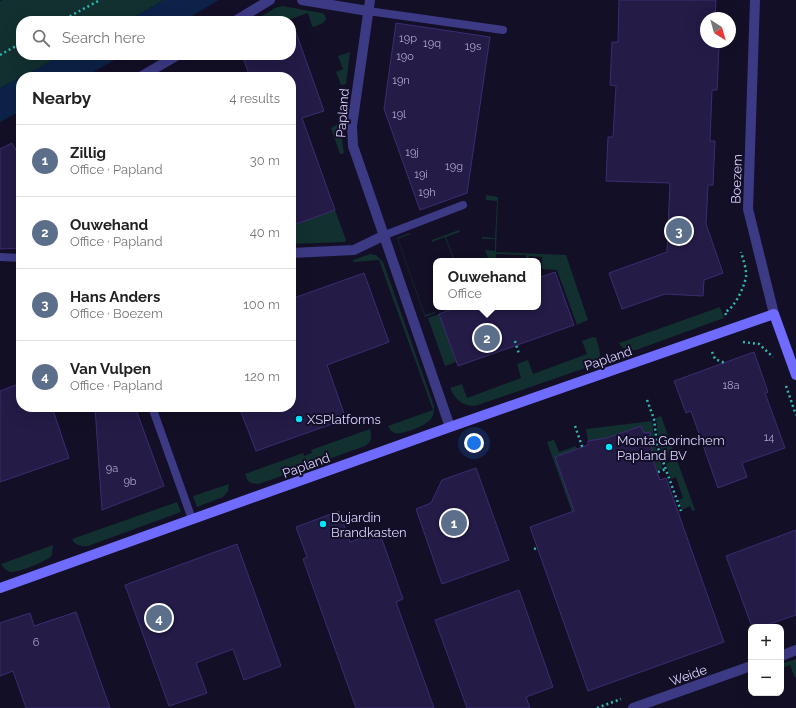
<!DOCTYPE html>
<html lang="en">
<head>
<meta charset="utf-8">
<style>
	:root { --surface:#fff; --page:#f6f6f6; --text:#222; --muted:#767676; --line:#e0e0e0; --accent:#db2777 }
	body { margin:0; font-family:Raleway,sans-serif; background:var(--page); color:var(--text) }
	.controls { position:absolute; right:12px; bottom:12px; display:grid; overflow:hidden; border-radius:8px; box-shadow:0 4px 16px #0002 }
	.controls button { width:36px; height:36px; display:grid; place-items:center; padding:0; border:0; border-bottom:1px solid var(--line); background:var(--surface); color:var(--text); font:20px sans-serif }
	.compass { position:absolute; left:700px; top:12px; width:36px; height:36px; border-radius:50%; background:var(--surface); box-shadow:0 4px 16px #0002; rotate:143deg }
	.you { position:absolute; left:474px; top:443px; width:14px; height:14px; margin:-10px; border:3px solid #fff; border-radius:50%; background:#1a73e8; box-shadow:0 0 0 6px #1a73e833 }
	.badge { display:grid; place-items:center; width:26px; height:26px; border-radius:50%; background:var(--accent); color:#fff; font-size:13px; font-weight:700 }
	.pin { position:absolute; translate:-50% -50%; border:2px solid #fff; box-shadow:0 1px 4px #0006 }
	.popup { position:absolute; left:433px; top:258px; width:108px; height:52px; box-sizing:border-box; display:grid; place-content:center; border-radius:8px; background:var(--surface); filter:drop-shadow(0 1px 3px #0005); font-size:13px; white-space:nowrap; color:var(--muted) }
	.popup b { font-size:15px; color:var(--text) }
	.popup::after { content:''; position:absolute; left:50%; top:100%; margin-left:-8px; border:8px solid transparent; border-top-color:var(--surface) }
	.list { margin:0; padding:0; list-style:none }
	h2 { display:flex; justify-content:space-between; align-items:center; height:52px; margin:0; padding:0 16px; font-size:17px }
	h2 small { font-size:13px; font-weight:400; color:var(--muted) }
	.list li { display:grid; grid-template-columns:26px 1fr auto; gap:12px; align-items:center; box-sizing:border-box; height:72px; padding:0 16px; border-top:1px solid var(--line) }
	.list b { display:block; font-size:15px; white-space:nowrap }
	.list p { margin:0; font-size:13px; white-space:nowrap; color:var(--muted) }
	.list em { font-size:13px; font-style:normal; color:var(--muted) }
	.icon { flex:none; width:22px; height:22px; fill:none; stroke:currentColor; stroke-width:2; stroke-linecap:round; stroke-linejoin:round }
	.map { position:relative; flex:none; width:796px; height:708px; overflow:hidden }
	.search { position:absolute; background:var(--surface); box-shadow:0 4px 16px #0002; left:16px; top:16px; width:280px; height:44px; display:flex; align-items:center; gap:10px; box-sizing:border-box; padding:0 14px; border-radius:16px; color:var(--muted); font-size:15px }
	.panel { position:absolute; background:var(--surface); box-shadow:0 4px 16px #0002; left:16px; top:72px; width:280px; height:340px; border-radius:16px }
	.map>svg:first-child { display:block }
</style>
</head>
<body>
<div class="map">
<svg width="796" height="708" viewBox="0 0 796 708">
	<rect width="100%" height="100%" fill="#130f26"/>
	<g fill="#12302f">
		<polygon points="3,0 164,0 127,21 21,21 21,55 63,55 0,88 0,1"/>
		<polygon points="282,6 322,13 325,15 326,19 323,23 314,27 312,26 308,13 285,21 253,21 275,8"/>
		<polygon points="350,52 346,84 341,85 336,72 343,69 338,56"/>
		<polygon points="338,124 340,127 344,153 342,154 340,154 331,128"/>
		<polygon points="486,195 498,197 496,252 566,255 588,320 577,325 557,270 542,269 542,257 529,256 528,261 526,261 526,255 496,254 496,261 489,261 485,250 495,251 495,239 482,239 482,237 495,238 497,201 486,200"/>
		<polygon points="335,210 346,240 345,242 291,244 291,226"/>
		<polygon points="459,230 460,232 446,237 455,261 454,261 445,237 432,242 432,240"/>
		<polygon points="409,233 410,234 398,239 425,315 435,312 435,313 425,317 397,238"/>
		<path d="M 370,254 L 376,255 L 383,262 L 434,406 C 434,411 434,415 431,419 C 427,425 403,435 395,433 C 392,432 390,430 388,426 L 433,410 L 379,260 L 353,262 L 353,260 Z"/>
		<path d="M 720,307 L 724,318 L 636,350 C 628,351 623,350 619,343 Z"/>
		<polygon points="439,314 456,362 445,366 428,318"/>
		<path d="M 593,337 L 596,338 C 599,348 604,357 594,365 L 475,406 C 462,406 455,399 450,388 L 462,384 L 467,398 L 521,378 L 517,364 L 528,360 L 533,374 L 587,354 L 582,341 Z"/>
		<polygon points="661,416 695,510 692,511 690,506 682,510 679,500 683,498 676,477 671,479 666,464 670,462 667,452 663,453 659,444 656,418"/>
		<polygon points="652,421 655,445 663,469 657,470 651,453 652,452 650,433 588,441 586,429"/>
		<path d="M 370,429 C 372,437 372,442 365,446 L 259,484 L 251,483 L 248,481 L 245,474 L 303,453 L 304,456 L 312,453 L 311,450 Z"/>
		<polygon points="553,440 554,440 559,452 576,446 577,449 555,457 574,511 572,512 547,442"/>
		<polygon points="229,484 228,491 223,497 197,507 193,496"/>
		<path d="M 177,502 L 181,512 L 88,546 C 81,547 75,545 72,539 Z"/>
		<path d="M 53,545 L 52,555 C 48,561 20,572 11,572 C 6,571 4,568 1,564 Z"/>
		<polygon points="796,659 796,677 795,678 790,665 781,668 781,664"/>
	</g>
	<g fill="#0c2248">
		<polygon points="164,0 219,0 183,21 127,21"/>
		<polygon points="63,55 124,55 84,77 21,77"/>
		<polygon points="21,77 21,111 0,122 0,88"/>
	</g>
	<g fill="#241b47" stroke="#3b2d73">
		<polygon points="619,0 716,0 715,18 706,18 706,42 714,42 713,46 719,46 717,90 712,90 710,141 715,141 713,185 708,185 706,224 723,273 704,280 703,296 665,294 622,309 609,273 667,252 670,183 606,181 608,137 613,137 616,86 610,85 612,42 618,42"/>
		<polygon points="396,23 490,37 467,193 420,210 384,109"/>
		<polygon points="291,24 293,24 324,111 302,118 335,210 291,226 291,77 250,77 242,55 291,55"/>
		<polygon points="12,143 21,159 21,248 0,249 0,149"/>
		<polygon points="555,272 574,325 458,366 439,314 457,307 538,307 538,278"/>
		<polygon points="364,273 389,342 327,365 346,419 256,451 239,407 291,407 291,299"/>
		<polygon points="754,352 768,392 765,393 785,448 742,463 747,477 718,488 691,411 686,413 674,381"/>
		<polygon points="21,383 21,407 52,407 69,458 0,482 0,391"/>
		<polygon points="95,407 135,407 164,486 102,510"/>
		<polygon points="641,426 644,433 650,432 653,460 660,480 666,478 724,642 588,691 530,527 574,511 555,457 588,445 588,441 607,438"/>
		<polygon points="476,468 509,560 442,584 416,509 431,503 442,480"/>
		<polygon points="339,511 350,542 379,531 403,599 396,602 434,708 356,708 303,559 307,557 296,527"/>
		<polygon points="796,530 796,615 761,627 752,627 726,556"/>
		<polygon points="237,544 281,666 244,680 233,649 196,663 207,693 169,706 125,585"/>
		<polygon points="519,590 553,687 526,697 530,708 467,708 435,620"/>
		<polygon points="76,612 110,708 26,708 13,671 0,676 0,623 30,613 34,626"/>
	</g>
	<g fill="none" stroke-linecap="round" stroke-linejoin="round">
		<g stroke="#2fb8b0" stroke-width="2.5" stroke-dasharray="2 3" stroke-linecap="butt">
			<polyline points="61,21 100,0"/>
			<polyline points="0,55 21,43"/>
			<path d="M 726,315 L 725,312 C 735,308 744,287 746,277 C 747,270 743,259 741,252"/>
			<polyline points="515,341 519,354"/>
			<polyline points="743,342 759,344 773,357"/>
			<polyline points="712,352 715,359 725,363"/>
			<polyline points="786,386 796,415"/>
			<polyline points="647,400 654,419 657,445 681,511"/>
			<polyline points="575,426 583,449"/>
			<polyline points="658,472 666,469"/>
			<polyline points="534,549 537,548"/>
			<polyline points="597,708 621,699"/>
		</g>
		<g stroke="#3d3a85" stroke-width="8">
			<polyline points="368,11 503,30"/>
			<polyline points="385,235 463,205"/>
			<polyline points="0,257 21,258"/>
			<polyline points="152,407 192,519"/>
		</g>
		<g stroke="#3d3a85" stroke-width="10">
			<polyline points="302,0 368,11"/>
			<polyline points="370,0 352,126 353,146 450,427"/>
			<polyline points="755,0 748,209 774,314"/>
			<polyline points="235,21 270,0"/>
			<polyline points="140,77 178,55"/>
			<polyline points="291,253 354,250 385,235"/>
			<polyline points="781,656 796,650"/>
			<polyline points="633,708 751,666"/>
		</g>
		<polyline stroke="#6f6bff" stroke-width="10" points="0,588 450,427 774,314 796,375"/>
	</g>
	<g fill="#00e5ff" stroke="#130f26" stroke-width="1.5">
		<circle cx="299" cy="419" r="4"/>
		<circle cx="609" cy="447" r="4"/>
		<circle cx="323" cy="524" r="4"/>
	</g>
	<g text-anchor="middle" stroke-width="4" stroke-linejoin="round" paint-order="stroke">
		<g font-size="11" fill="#aca6d1">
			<text x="408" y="42">19p</text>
			<text x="432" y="47">19q</text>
			<text x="473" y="50">19s</text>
			<text x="405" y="60">19o</text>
			<text x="401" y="84">19n</text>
			<text x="399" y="118">19l</text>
			<text x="412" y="156">19j</text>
			<text x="454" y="170">19g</text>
			<text x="421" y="178">19i</text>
			<text x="427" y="196">19h</text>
			<text x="731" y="389">18a</text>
			<text x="769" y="441">14</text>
			<text x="112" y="472">9a</text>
			<text x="130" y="485">9b</text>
			<text x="36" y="646">6</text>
		</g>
		<g font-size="13" fill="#d9d4ff" stroke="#130f26">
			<text transform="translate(342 113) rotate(-86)" y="5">Papland</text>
			<text transform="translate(736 179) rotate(-88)" y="5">Boezem</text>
			<text transform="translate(608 358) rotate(-19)" y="5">Papland</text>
			<text transform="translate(306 465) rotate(-20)" y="5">Papland</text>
			<text transform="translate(688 675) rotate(-20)" y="5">Weide</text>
		</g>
		<g font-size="13" fill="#d9d4ff" stroke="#130f26" text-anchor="start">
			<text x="307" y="424">XSPlatforms</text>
			<text x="617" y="445">Monta Gorinchem<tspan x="617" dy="15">Papland BV</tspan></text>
			<text x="331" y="522">Dujardin<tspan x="331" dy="15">Brandkasten</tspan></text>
		</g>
	</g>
</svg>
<div class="controls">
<button>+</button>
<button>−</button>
</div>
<svg class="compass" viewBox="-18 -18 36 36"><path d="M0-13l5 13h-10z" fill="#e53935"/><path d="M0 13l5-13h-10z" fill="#767676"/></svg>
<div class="you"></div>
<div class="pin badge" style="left:454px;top:523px;background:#5c6f8a">1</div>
<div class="pin badge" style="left:487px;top:338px;background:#5c6f8a">2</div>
<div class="popup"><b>Ouwehand</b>Office</div>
<div class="pin badge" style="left:679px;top:231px;background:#5c6f8a">3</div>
<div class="pin badge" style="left:159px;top:618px;background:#5c6f8a">4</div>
<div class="search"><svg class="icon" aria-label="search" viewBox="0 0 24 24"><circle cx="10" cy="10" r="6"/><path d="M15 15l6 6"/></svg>Search here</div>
<section class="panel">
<h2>Nearby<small>4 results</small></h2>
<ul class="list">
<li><span class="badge" style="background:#5c6f8a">1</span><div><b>Zillig</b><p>Office · Papland</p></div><em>30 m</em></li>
<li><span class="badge" style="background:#5c6f8a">2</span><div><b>Ouwehand</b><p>Office · Papland</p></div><em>40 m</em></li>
<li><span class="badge" style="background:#5c6f8a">3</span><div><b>Hans Anders</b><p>Office · Boezem</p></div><em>100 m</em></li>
<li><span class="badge" style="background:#5c6f8a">4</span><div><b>Van Vulpen</b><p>Office · Papland</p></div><em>120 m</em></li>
</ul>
</section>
</div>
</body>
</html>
